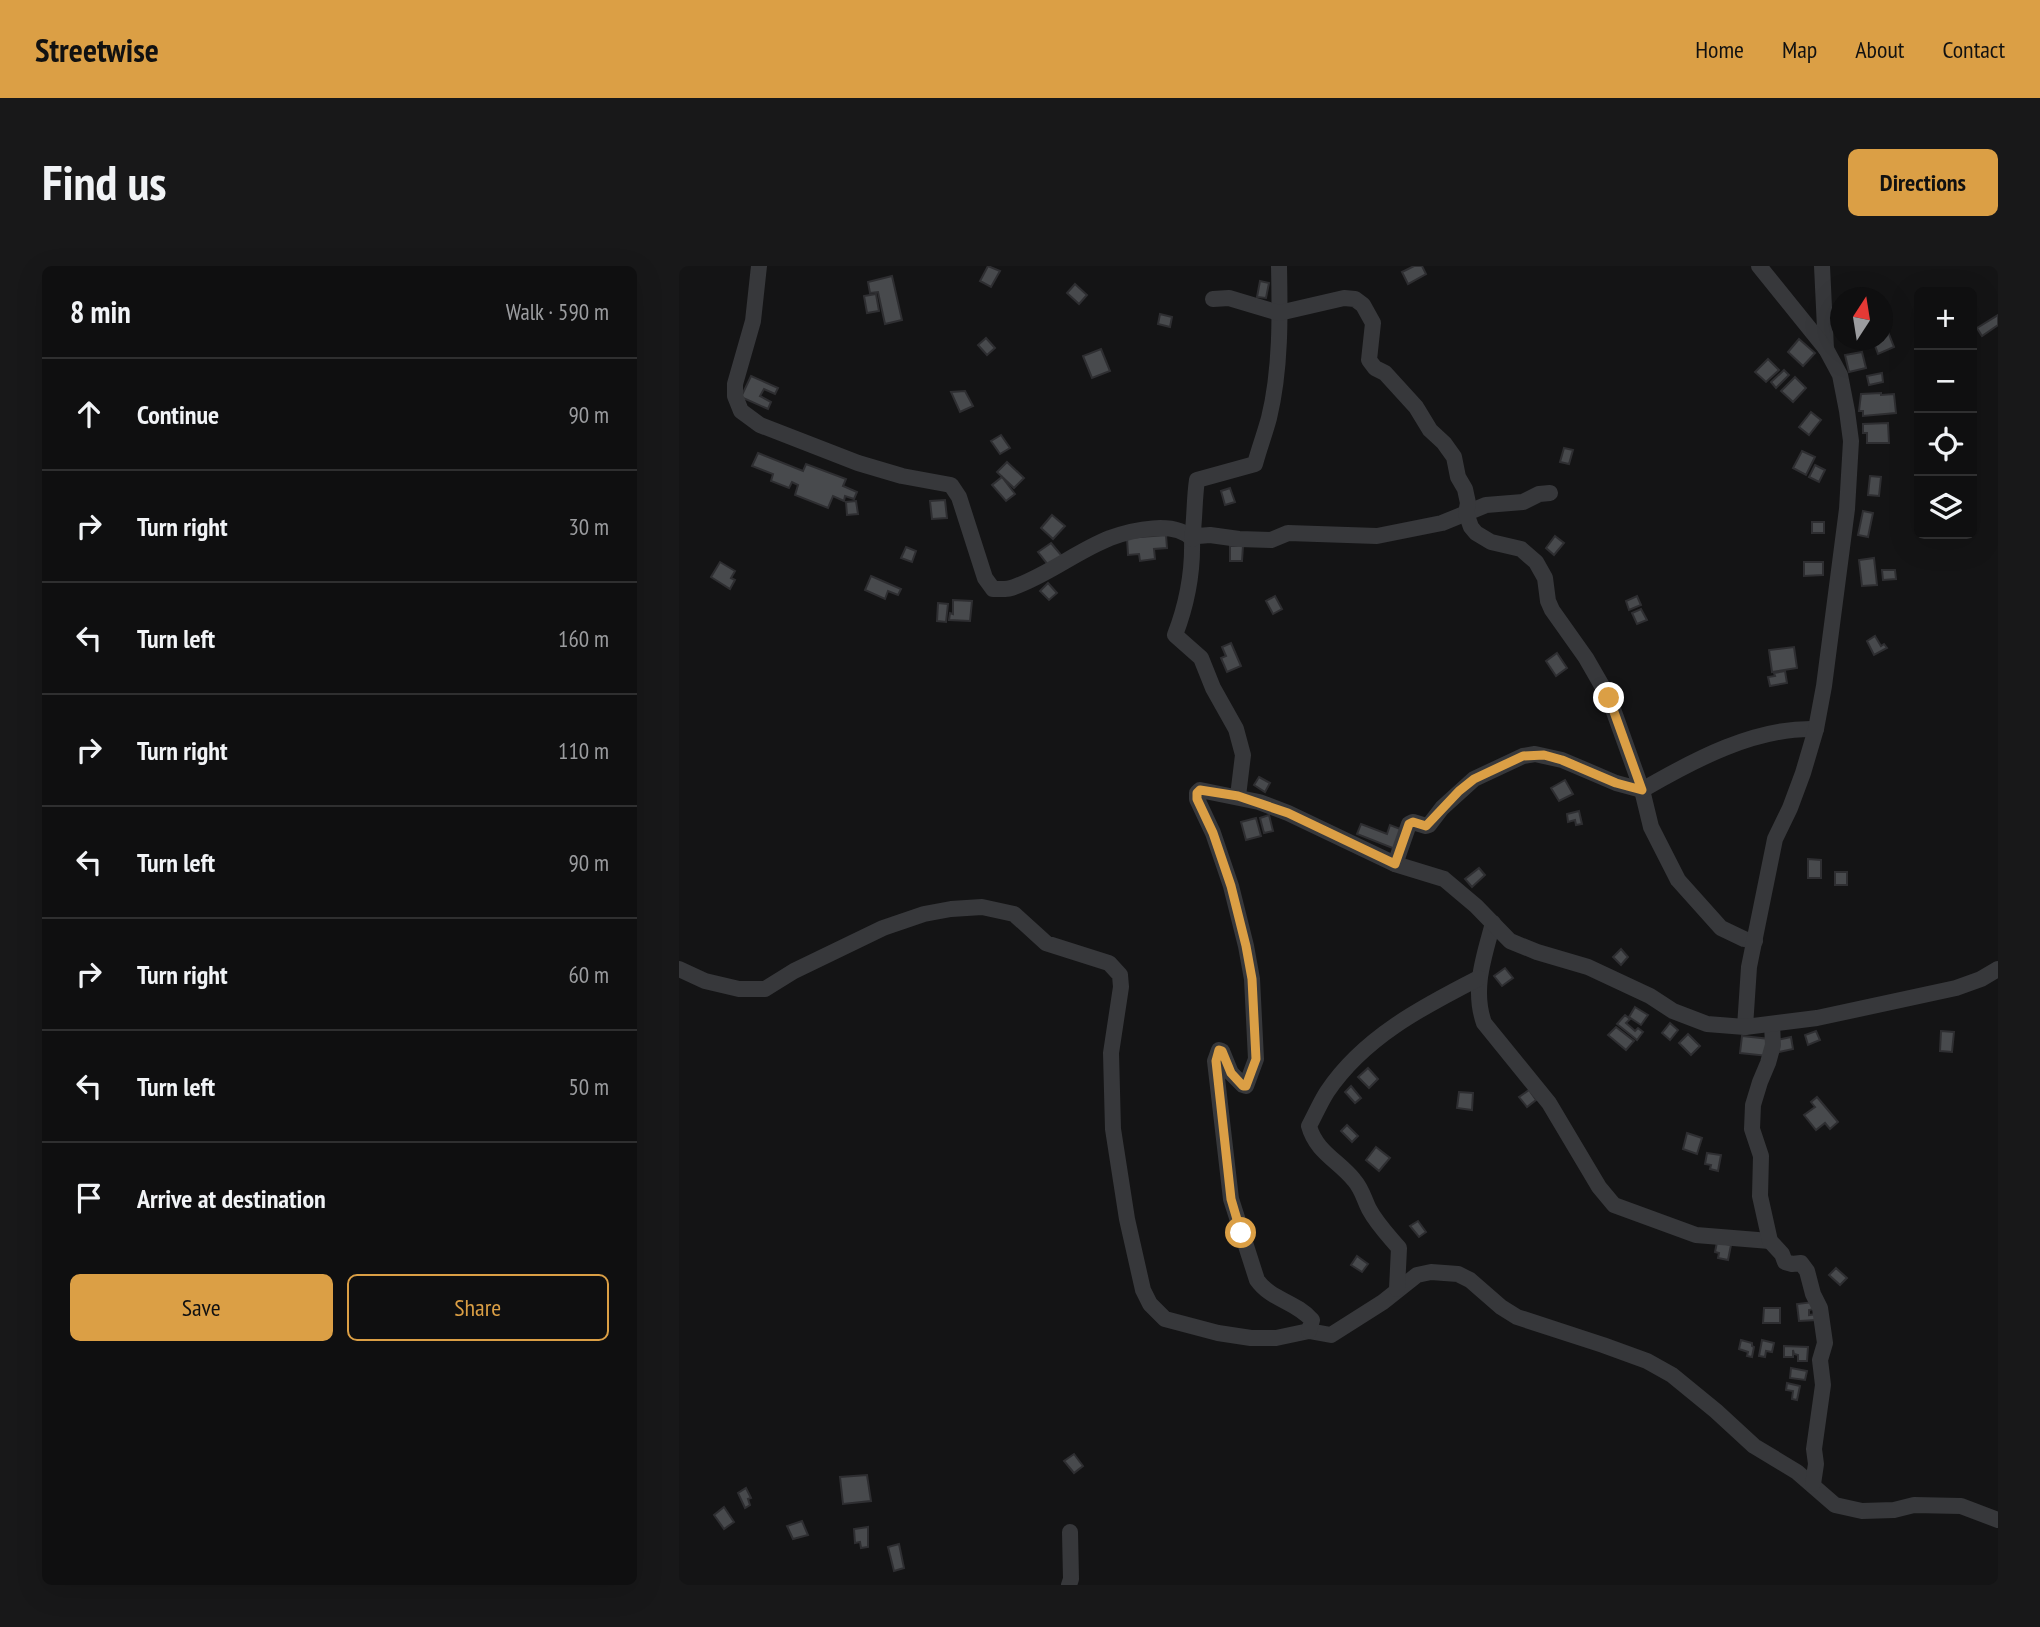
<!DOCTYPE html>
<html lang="en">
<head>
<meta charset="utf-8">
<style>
	:root { --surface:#0f0f10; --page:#181819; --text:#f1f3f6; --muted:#9b9c9f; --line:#2f2f30; --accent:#db9f45 }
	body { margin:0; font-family:"PT Sans Narrow",sans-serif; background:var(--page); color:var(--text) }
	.controls { position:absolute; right:21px; top:21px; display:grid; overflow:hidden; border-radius:10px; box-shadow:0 7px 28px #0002 }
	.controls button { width:63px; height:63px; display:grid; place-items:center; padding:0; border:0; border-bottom:2px solid var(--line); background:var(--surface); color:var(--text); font:35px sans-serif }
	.compass { position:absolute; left:1151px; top:21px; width:63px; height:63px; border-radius:50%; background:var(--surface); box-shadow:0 7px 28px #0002; rotate:12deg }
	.stop { position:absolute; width:21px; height:21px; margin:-16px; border:5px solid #db9f45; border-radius:50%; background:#fff }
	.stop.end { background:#db9f45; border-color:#fff; box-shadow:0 2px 7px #0008 }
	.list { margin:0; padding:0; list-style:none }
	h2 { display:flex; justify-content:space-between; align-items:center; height:91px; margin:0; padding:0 28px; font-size:30px }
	h2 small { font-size:23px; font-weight:400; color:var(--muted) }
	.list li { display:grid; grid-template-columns:46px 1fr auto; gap:21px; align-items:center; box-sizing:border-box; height:112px; padding:0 28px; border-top:2px solid var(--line) }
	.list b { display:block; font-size:26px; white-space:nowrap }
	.list em { font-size:23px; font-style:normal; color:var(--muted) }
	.actions { display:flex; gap:14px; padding:21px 28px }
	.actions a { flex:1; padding:16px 0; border:2px solid var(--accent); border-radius:10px; text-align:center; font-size:24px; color:var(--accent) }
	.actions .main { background:var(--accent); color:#111 }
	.icon { flex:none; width:38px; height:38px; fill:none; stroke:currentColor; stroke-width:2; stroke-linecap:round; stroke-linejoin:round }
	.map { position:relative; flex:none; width:1319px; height:1319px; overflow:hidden; border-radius:10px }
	header { display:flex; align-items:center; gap:42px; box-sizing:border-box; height:98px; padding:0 35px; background:var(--accent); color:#111 }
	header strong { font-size:33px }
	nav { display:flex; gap:38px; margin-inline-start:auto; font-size:24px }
	.intro { display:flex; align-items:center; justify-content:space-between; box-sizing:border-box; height:168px; padding:0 42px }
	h1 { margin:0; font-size:49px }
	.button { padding:18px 32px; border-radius:10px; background:var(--accent); color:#111; font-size:24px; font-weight:700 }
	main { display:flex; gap:42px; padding:0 42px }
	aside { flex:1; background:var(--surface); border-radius:10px; box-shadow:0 7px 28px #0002 }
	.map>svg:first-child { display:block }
</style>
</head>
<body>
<header>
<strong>Streetwise</strong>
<nav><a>Home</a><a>Map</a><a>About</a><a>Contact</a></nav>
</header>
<div class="intro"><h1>Find us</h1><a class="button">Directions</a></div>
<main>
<aside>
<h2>8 min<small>Walk · 590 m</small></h2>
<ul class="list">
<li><svg class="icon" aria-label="ahead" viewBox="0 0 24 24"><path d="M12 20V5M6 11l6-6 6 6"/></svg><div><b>Continue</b></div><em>90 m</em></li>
<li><svg class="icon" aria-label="right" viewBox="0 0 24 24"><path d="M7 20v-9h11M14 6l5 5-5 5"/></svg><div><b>Turn right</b></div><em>30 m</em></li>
<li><svg class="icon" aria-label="left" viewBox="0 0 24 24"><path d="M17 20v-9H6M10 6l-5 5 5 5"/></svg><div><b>Turn left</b></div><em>160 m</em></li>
<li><svg class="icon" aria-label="right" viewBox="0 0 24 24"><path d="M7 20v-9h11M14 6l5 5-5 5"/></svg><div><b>Turn right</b></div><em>110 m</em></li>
<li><svg class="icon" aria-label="left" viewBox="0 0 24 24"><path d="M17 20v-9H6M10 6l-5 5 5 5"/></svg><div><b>Turn left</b></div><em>90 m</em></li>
<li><svg class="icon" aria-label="right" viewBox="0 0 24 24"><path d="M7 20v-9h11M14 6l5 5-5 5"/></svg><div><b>Turn right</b></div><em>60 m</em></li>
<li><svg class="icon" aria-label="left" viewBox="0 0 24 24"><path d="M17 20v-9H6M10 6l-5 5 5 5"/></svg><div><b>Turn left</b></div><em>50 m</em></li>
<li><svg class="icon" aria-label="arrive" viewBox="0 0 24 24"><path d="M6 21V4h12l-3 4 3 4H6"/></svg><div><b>Arrive at destination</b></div></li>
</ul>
<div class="actions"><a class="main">Save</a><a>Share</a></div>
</aside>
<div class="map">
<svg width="1319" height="1319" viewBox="0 0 1319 1319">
	<rect width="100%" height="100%" fill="#141415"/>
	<g fill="#484a4d" stroke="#2e2e31" stroke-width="2">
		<polygon points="309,0 321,5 312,21 301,15"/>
		<polygon points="735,0 743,0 747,8 729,18 723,6"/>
		<polygon points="213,10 223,54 206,58 199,26 191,27 189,16"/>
		<polygon points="581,15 590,17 587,32 578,31"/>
		<polygon points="396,18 408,29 400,38 388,27"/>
		<polygon points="197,28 200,45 188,47 185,30"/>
		<polygon points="481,48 493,51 491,61 479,58"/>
		<polygon points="1319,49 1319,59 1303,70 1298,62"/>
		<polygon points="1204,53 1215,81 1199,88 1194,74 1204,74"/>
		<polygon points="307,72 316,82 308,89 299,79"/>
		<polygon points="1120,73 1136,87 1124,100 1109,86"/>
		<polygon points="422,83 431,105 413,112 404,90"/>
		<polygon points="1183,86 1187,102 1170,106 1166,89"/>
		<polygon points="1089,93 1100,104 1087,116 1076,106"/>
		<polygon points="1105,104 1110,109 1097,122 1092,116"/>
		<polygon points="1203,107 1204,116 1190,119 1188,110"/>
		<polygon points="72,110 99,122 96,128 85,123 81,130 92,136 89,143 62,131"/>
		<polygon points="1116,111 1127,122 1114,136 1102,125"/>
		<polygon points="286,125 294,140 281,146 272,126"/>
		<polygon points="1202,127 1202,129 1215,128 1217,147 1184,150 1184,145 1180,145 1182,128"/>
		<polygon points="1132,146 1142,154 1130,169 1120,161"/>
		<polygon points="1209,157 1210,177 1188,177 1188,167 1184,167 1184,158"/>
		<polygon points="322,169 331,182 321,188 312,175"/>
		<polygon points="885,182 894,184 890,198 881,196"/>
		<polygon points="1123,185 1136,191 1127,209 1114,202"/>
		<polygon points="79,187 124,205 127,198 167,213 164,220 178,226 175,233 166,230 165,235 154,230 149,242 116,229 119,219 113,216 110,222 92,215 94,208 73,200"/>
		<polygon points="328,196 345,212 335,222 318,206"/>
		<polygon points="1136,199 1146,204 1140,216 1130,211"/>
		<polygon points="1191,210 1202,211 1200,230 1189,229"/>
		<polygon points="323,211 336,228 327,235 313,219"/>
		<polygon points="551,222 556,236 546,239 542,225"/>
		<polygon points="266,234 268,252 253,253 251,235"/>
		<polygon points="177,235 179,248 168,249 167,236"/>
		<polygon points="1184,245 1194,247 1189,271 1179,269"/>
		<polygon points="373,249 386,260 374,273 362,262"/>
		<rect x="1133" y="256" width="12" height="11"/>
		<polygon points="487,269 488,282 475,283 476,293 461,295 460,288 449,289 448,272"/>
		<polygon points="876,270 885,277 875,289 867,282"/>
		<polygon points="372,277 383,290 370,300 359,286"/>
		<polygon points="551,280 564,280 563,295 551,295"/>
		<polygon points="227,281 237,285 233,296 222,292"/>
		<polygon points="1195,292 1198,319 1183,320 1180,294"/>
		<polygon points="41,296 56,305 52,312 56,314 51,323 32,311"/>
		<polygon points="1125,296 1144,296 1144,309 1125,310"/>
		<polygon points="1203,304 1216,304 1217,313 1204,314"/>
		<polygon points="192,310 222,323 219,329 209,325 206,333 186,324"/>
		<polygon points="369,317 378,327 370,334 361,325"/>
		<polygon points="596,330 603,343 594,348 587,335"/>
		<polygon points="958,330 962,339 950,344 947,335"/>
		<polygon points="274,334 293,335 291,355 270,354 271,347 274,348"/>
		<polygon points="259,337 269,338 267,356 258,355"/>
		<polygon points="962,343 968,354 958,358 953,347"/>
		<polygon points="1196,370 1202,380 1205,378 1208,382 1195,389 1188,375"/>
		<polygon points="552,377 562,400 548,406 542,392 547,390 543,381"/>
		<polygon points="1115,381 1118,402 1093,406 1090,384"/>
		<polygon points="878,387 888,402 877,410 867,395"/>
		<polygon points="1106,405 1108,417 1091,420 1089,411 1096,410 1095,407"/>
		<polygon points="580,511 591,517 586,526 575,519"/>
		<polygon points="886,514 894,528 880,535 872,522"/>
		<polygon points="900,545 903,558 897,559 896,554 889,556 888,548"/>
		<polygon points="590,549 594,565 585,567 581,552"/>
		<polygon points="577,552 582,570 567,574 562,556"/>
		<polygon points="682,558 708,568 711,559 724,564 716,583 678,568"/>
		<polygon points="1129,593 1142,594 1142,612 1129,612"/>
		<polygon points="800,602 806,609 793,621 786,613"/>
		<rect x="1156" y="606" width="12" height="13"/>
		<polygon points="942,683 949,691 942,699 934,691"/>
		<polygon points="826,702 834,712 823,720 815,710"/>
		<polygon points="956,741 969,749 962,759 950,751"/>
		<polygon points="946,749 951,753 947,757 956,765 959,762 964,766 958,774 938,758"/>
		<polygon points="991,757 999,764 991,774 983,767"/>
		<polygon points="937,761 955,775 947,784 929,769"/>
		<polygon points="1137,765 1141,774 1129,779 1126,769"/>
		<polygon points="1262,765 1275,766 1273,786 1261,785"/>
		<polygon points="1009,768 1021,780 1012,789 1000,777"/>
		<polygon points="1063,770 1091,773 1089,790 1061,787"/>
		<polygon points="1112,771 1114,783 1100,786 1098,774"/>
		<polygon points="689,802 699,813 690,822 679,811"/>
		<polygon points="672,820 682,832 676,837 666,826"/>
		<polygon points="850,824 857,834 848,841 840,831"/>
		<polygon points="780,826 794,827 793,844 778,842"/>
		<polygon points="1138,831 1159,856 1151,863 1146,857 1137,864 1125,849 1136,841 1132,836"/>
		<polygon points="668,859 679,870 673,876 662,865"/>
		<polygon points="1008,867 1023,872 1018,888 1004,883"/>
		<polygon points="697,881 711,892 700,905 687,894"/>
		<polygon points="1028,887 1042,889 1039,905 1031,903 1032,899 1026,898"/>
		<polygon points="739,955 747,966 740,971 731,960"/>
		<polygon points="1038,976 1052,979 1049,994 1039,992 1040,987 1036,986"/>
		<polygon points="678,990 689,998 683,1006 672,999"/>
		<polygon points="1157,1002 1168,1012 1161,1019 1150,1009"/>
		<polygon points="1134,1036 1135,1043 1130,1044 1130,1049 1138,1048 1138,1054 1120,1055 1118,1038"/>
		<polygon points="1085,1042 1101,1042 1101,1057 1084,1057"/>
		<polygon points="1062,1074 1073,1077 1073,1080 1075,1081 1073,1091 1068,1090 1069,1086 1060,1083"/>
		<polygon points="1083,1074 1095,1077 1093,1086 1087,1085 1086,1091 1080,1090"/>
		<polygon points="1105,1080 1129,1081 1128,1095 1119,1095 1119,1089 1115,1088 1114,1084 1114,1091 1105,1091"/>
		<polygon points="1112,1102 1128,1105 1126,1114 1111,1112"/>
		<polygon points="1108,1117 1121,1120 1118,1134 1113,1133 1114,1125 1107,1124"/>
		<polygon points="395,1188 404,1200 395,1207 385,1195"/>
		<polygon points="188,1209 192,1235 164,1238 161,1211"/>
		<polygon points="67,1222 72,1232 69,1233 71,1239 66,1242 59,1227"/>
		<polygon points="45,1241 55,1256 45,1263 35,1249"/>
		<polygon points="123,1255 129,1269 114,1273 108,1260"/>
		<polygon points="189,1261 189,1281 182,1282 181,1276 176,1277 175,1263"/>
		<polygon points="220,1278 225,1302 215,1305 209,1281"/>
	</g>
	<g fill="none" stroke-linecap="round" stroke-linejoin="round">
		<g stroke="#37383b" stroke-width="16">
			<path d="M 80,0 L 74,55 L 56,118 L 56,130 L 62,145 L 81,159 L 179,197 L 223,210 L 272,219 L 280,231 L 306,312 L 314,323 C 321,323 329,324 335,321 C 369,309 398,285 431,272 C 453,264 496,254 513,273 C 514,306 508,338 496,369 L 522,392 L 534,422 L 557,463 L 564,489 L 559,530"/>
			<path d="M 600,0 C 601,49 602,103 590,152 C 586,167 580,183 576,198 L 518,214 C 515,234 516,253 513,273 L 519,270 L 531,269 L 560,273 L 592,274 L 609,267 L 698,270 L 763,257 L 807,239 L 844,236 L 860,228 L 871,227"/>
			<polyline points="1143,0 1147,83"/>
			<polyline points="534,33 550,32 600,47 665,32 676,33 684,39 694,57 690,94 696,102 706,107 737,141 751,164 765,177 775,191 779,211 786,223 789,237 787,247 792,261 797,267 812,276 842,283 857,296 866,312 869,335 873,344 907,392 930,432 963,524 972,561 999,614 1042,662 1065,673 1076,675"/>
			<path d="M 716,598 L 730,558 L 734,556 L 747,560 L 750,559 L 763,542 L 795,513 L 844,490 L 856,488 L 883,494 L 937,517 L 963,524 C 1015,494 1076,461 1137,463"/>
			<path d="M 814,657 C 805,691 793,723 805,757 L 870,837 L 920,921 L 935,939 L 1017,969 L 1091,975"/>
			<polyline points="0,703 26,715 60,723 86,723 115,705 204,662 245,648 272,643 303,641 335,648 367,677 430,697 441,709 442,721 432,787 434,863 448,953 464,1024 471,1038 486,1053 539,1067 572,1072 597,1072 630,1065 652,1069 704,1036 738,1009 752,1006 779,1008 791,1014 822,1041 838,1051 924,1079 968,1095 993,1109 1037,1145 1075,1180 1118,1206 1156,1239 1183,1245 1215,1244 1235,1239 1282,1240 1319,1254"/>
			<polyline points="1093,758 1094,779 1089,797 1081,816 1074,839 1073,863 1082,890 1081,930 1091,975 1103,988 1106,996 1113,998 1122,997 1128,1005 1134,1028 1141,1042 1146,1077 1141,1094 1144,1119 1135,1183 1137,1198 1134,1218"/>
			<polyline points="1066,761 1070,701 1096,573 1111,542 1124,507 1137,463 1145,420 1168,243 1172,175 1168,145 1161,109 1147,83 1080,0"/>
			<path d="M 718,1023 L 720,982 C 709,969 698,958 690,943 C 685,933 683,923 675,914 C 660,895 637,886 630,860 C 636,849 641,837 648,826 C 684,772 743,741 800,712"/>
			<path d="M 630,1065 L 633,1054 C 616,1035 592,1034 578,1014 L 552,933 L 536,795 L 540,784 L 543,785 L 552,807 L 564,819 L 567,820 L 577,793 L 573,713 L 567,680 L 552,620 L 534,567 L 518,533 L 518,527 L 521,524 L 580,536 L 609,547 L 716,598 L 765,613 L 797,640 L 831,675 L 858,686 L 909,701 L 971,730 L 994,745 L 1028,758 L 1066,761 L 1138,752 L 1277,722 L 1302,713 L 1319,703"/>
			<polyline points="390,1319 392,1313 391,1266"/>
		</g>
	</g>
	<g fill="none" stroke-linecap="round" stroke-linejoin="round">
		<polyline stroke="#db9f45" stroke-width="9" points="562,967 552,933 537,795 540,784 543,785 552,807 564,820 567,820 577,793 573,713 567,680 552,620 534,567 518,533 518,527 521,524 559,530 609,547 716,598 730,558 734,556 747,560 780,525 795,513 844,490 865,489 883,494 937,517 963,524 930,432"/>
	</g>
</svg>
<div class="controls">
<button>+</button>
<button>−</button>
<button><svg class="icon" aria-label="locate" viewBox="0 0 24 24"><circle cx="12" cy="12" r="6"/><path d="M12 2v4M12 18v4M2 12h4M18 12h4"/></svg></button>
<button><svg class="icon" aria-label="layers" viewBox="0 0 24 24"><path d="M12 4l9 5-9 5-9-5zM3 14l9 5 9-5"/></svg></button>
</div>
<svg class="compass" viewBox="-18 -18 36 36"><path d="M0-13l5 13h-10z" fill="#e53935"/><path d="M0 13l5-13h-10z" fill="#9b9c9f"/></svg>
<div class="stop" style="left:562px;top:967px"></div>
<div class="stop end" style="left:930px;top:432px"></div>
</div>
</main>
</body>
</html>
